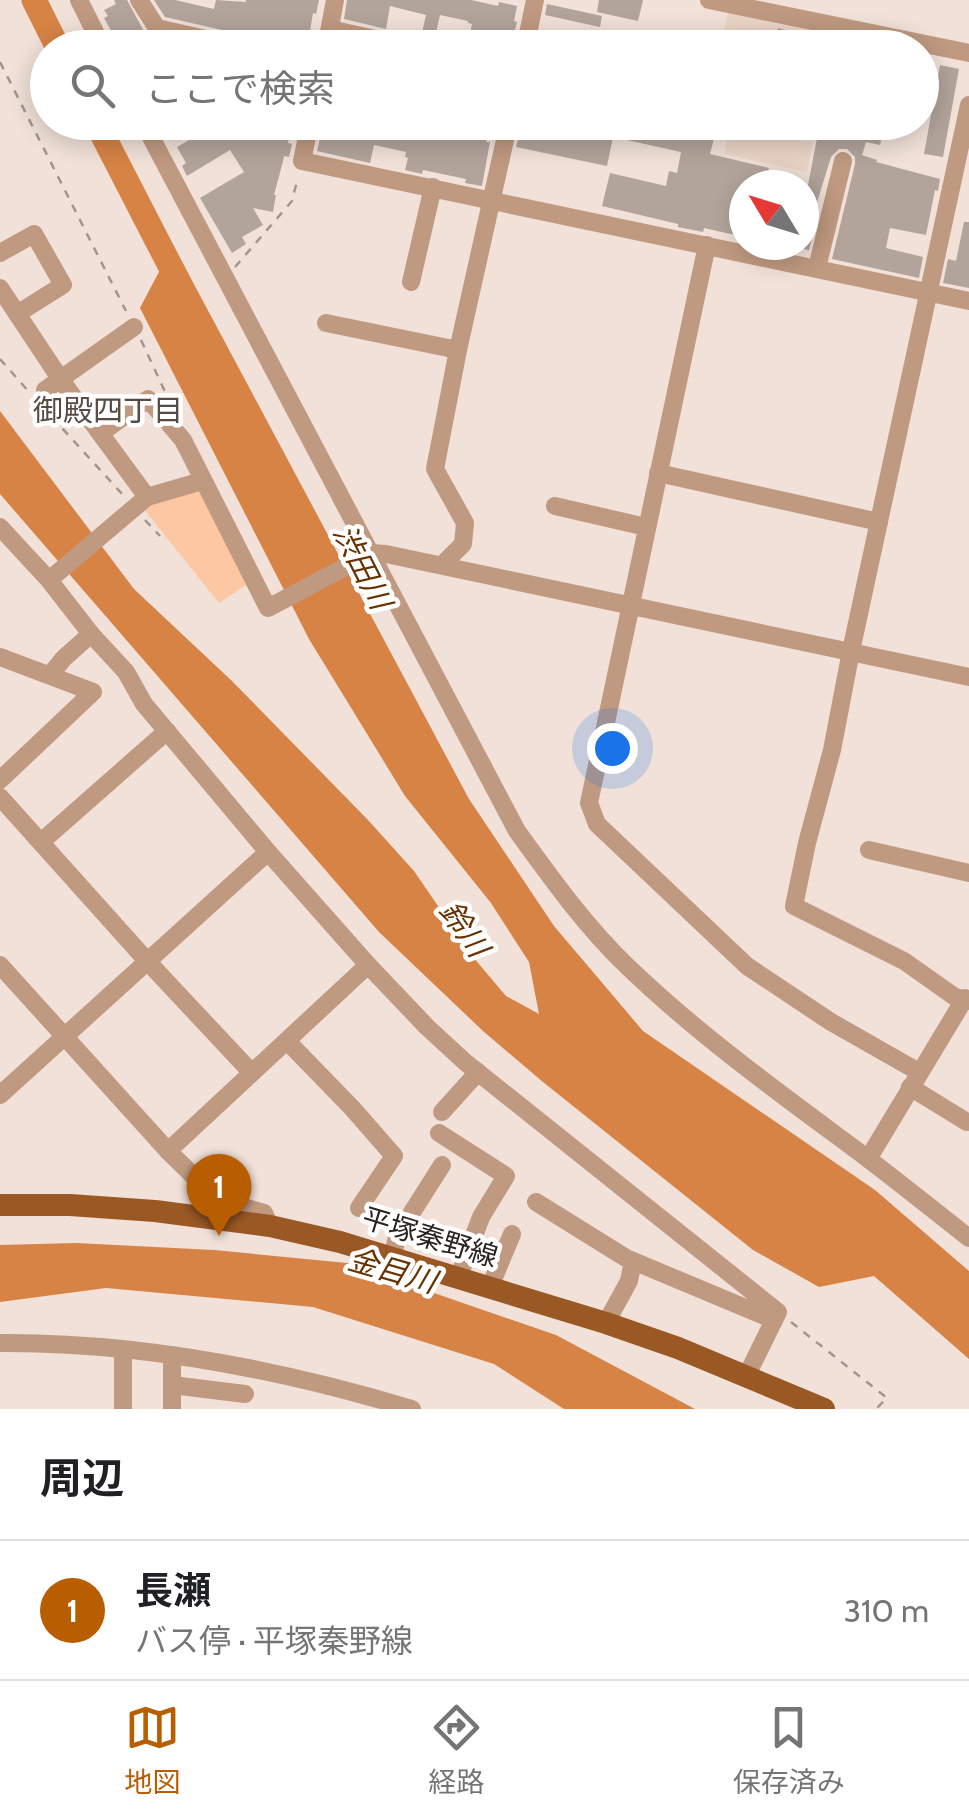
<!DOCTYPE html>
<html lang="ja">
<head>
<meta charset="utf-8">
<style>
	:root { --surface:#fff; --page:#f6f6f6; --text:#202124; --muted:#757577; --line:#e0e0e0; --accent:#b85e00 }
	body { margin:0; font-family:Cabin,"Noto Sans JP",sans-serif; background:var(--page); color:var(--text) }
	.compass { position:absolute; left:729px; top:170px; width:90px; height:90px; border-radius:50%; background:var(--surface); box-shadow:0 5px 25px #0003; rotate:308deg }
	.you { position:absolute; left:612px; top:748px; width:35px; height:35px; margin:-25px; border:8px solid #fff; border-radius:50%; background:#1a73e8; box-shadow:0 0 0 15px #1a73e833 }
	.badge { display:grid; place-items:center; width:65px; height:65px; border-radius:50%; background:var(--accent); color:#fff; font-size:32px; font-weight:700 }
	.pin { position:absolute; translate:-50% -82px; filter:drop-shadow(0 2px 5px #0008) }
	.pin::after { content:''; position:absolute; top:52px; width:35px; height:30px; background:inherit; clip-path:polygon(0 0,100% 0,50% 100%) }
	.list { margin:0; padding:0; list-style:none }
	h2 { display:flex; justify-content:space-between; align-items:center; height:130px; margin:0; padding:0 40px; font-size:42px }
	h2 small { font-size:32px; font-weight:400; color:var(--muted) }
	.list li { display:grid; grid-template-columns:65px 1fr auto; gap:30px; align-items:center; box-sizing:border-box; height:140px; padding:0 40px; border-top:2px solid var(--line) }
	.list b { display:block; font-size:38px; white-space:nowrap }
	.list p { margin:0; font-size:32px; white-space:nowrap; color:var(--muted) }
	.list em { font-size:32px; font-style:normal; color:var(--muted) }
	.icon { flex:none; width:55px; height:55px; fill:none; stroke:currentColor; stroke-width:2; stroke-linecap:round; stroke-linejoin:round }
	.map { position:relative; flex:none; width:969px; height:1409px; overflow:hidden }
	.search { position:absolute; background:var(--surface); box-shadow:0 5px 25px #0003; left:30px; right:30px; top:30px; height:110px; display:flex; align-items:center; gap:25px; box-sizing:border-box; padding:0 35px; border-radius:55px; color:var(--muted); font-size:38px }
	.sheet { height:270px; background:var(--surface) }
	nav { display:flex; justify-content:space-around; align-items:center; box-sizing:border-box; height:140px; border-top:2px solid var(--line); background:var(--surface); font-size:28px; color:var(--muted) }
	nav a { display:grid; justify-items:center; gap:5px }
	nav .on { color:var(--accent) }
	.map>svg:first-child { display:block }
</style>
</head>
<body>
<div class="map">
<svg width="969" height="1409" viewBox="0 0 969 1409">
	<rect width="100%" height="100%" fill="#f1e1d8"/>
	<g fill="#ebd5c7">
		<polygon points="728,12 815,31 812,47 720,48"/>
		<polygon points="703,122 795,123 792,137 813,142 807,172 724,154 729,130 703,125"/>
	</g>
	<polygon fill="#fdc7a3" points="200,489 249,583 219,603 143,508 160,497"/>
	<g fill="#d78345">
		<polygon points="173,245 469,799 554,926 643,1031 875,1190 969,1271 969,1359 874,1276 819,1287 753,1250 543,1082 483,1031 379,932 0,494 0,411 134,589 233,682 368,820 414,871 473,957 506,996 539,1014 529,962 491,903 405,796 309,639 140,308"/>
		<polygon points="76,1243 214,1250 347,1263 556,1335 695,1409 564,1409 494,1364 313,1307 106,1288 0,1302 0,1245"/>
	</g>
	<g fill="none" stroke-linecap="round" stroke-linejoin="round">
		<g stroke="#d78345" stroke-width="25">
			<polyline points="34,0 58,48"/>
			<polyline points="96,122 180,285"/>
		</g>
	</g>
	<g fill="#b2a49b">
		<polygon points="114,0 127,0 146,35 153,40 187,48 146,48 140,39 126,48 117,48 112,37 114,36 104,18 108,16 104,10 116,4"/>
		<polygon points="154,0 175,0 214,9 216,0 246,2 246,0 319,0 316,14 313,13 307,48 250,48 252,43 231,39 222,30 165,17"/>
		<polygon points="347,0 471,0 498,6 499,2 517,6 514,21 517,22 514,34 511,33 507,48 475,48 475,46 468,44 472,24 468,23 468,21 440,15 434,41 421,37 426,15 390,6 386,29 344,19"/>
		<polygon points="599,0 643,0 638,21 597,12"/>
		<polygon points="547,4 602,16 600,27 545,15"/>
		<polygon points="778,28 804,35 801,48 730,48 732,36 760,42 763,34 776,37"/>
		<polygon points="940,65 959,69 943,157 924,154"/>
		<polygon points="190,122 224,122 256,130 257,122 292,122 288,143 292,144 289,157 284,156 283,161 274,195 276,195 273,212 253,208 263,225 242,237 246,244 232,253 200,198 244,172 230,150 187,176 182,166 186,163 177,147 198,135"/>
		<polygon points="324,122 348,125 348,122 467,122 465,131 487,136 486,142 490,142 482,186 465,183 466,179 423,170 422,174 405,170 408,158 405,157 406,152 374,145 370,163 317,151"/>
		<polygon points="530,122 667,122 687,127 687,124 716,131 710,154 769,168 765,185 744,185 744,237 704,228 703,232 678,227 678,224 602,206 610,173 666,186 669,171 677,173 681,152 613,137 607,166 516,147 521,128 529,129"/>
		<polygon points="793,122 885,122 880,145 866,142 862,155 877,160 876,162 940,179 938,191 935,190 926,235 890,228 886,248 923,257 919,278 832,259 855,164 855,157 847,149 839,149 831,157 814,212 818,212 809,250 804,249 804,206 818,133 793,127"/>
		<polygon points="964,222 969,222 969,288 943,283 948,259 956,261"/>
	</g>
	<g fill="none" stroke-linecap="round" stroke-linejoin="round">
		<g stroke="#a1968f" stroke-width="2.5" stroke-dasharray="8 8" stroke-linecap="butt">
			<polyline points="0,62 126,311"/>
			<polyline points="235,267 292,201 298,177"/>
			<polyline points="141,340 167,396"/>
			<polyline points="0,359 29,392"/>
			<polyline points="41,405 123,495"/>
			<polyline points="145,520 160,536"/>
			<polyline points="791,1322 887,1398 876,1409"/>
		</g>
		<g stroke="#bf9980" stroke-width="18">
			<polyline points="79,0 103,48"/>
			<polyline points="139,0 157,28 219,42"/>
			<polyline points="709,0 969,53"/>
			<polyline points="330,29 416,48"/>
			<polyline points="326,48 335,0"/>
			<polyline points="525,48 535,0"/>
			<polyline points="969,105 851,651 832,750 807,843 794,906 904,961 955,997 969,1001"/>
			<path d="M 143,122 L 517,831 C 551,878 586,927 628,967 C 702,1038 785,1097 867,1158 C 901,1184 935,1211 969,1238"/>
			<polyline points="310,122 302,161 969,301"/>
			<polyline points="707,245 589,803 597,824 747,966 831,1022 919,1072"/>
			<polyline points="0,253 34,234 63,285 17,314"/>
			<polyline points="817,268 843,161"/>
			<polyline points="411,282 433,187"/>
			<polyline points="0,288 61,380 147,497"/>
			<polyline points="326,323 458,350"/>
			<polyline points="45,390 134,327"/>
			<polyline points="101,433 148,399 183,440 268,608 371,553 386,554 969,677"/>
			<polyline points="658,473 879,522"/>
			<polyline points="555,506 646,527"/>
			<polyline points="0,527 49,580 147,497 202,481"/>
			<polyline points="442,565 463,544 465,523 435,469 458,350 509,122"/>
			<polyline points="49,580 91,634 126,672 144,704 268,852 368,965 427,1027 465,1062 778,1312 747,1375"/>
			<polyline points="0,657 93,692 0,780"/>
			<polyline points="50,675 64,658 91,634"/>
			<polyline points="0,797 148,962 252,1073"/>
			<polyline points="41,842 167,731"/>
			<polyline points="869,850 969,873"/>
			<polyline points="0,965 168,1151 217,1199 264,1213 270,1226"/>
			<polyline points="287,1041 353,1109 394,1156 359,1208"/>
			<polyline points="910,1087 967,1122"/>
			<polyline points="0,1095 268,852"/>
			<polyline points="442,1112 478,1072"/>
			<polyline points="439,1133 506,1176 481,1217 459,1276"/>
			<polyline points="168,1151 368,965"/>
			<polyline points="868,1159 965,998"/>
			<polyline points="536,1202 626,1258 774,1320"/>
			<polyline points="393,1257 397,1236 442,1165"/>
			<polyline points="490,1287 512,1234"/>
			<polyline points="606,1323 629,1281 633,1261"/>
			<path d="M 0,1343 C 139,1342 279,1369 412,1409"/>
			<polyline points="172,1385 245,1394"/>
			<polyline points="123,1409 123,1350"/>
			<polyline points="172,1409 172,1355"/>
		</g>
		<polyline stroke="#9a5824" stroke-width="22" points="0,1205 70,1205 155,1211 270,1226 340,1242 606,1323 678,1348 824,1409"/>
	</g>
	<g text-anchor="middle" stroke-width="9" stroke-linejoin="round" paint-order="stroke">
		<g font-size="28" fill="#28231f" stroke="#fff">
			<text transform="translate(430 1237) rotate(17)" y="10">平塚秦野線</text>
		</g>
		<g font-size="30" fill="#584b43" stroke="#fff">
			<text x="108" y="421">御殿四丁目</text>
		</g>
		<g font-size="30" font-style="italic" fill="#683200" stroke="#fff">
			<text transform="translate(362 567) rotate(63)" y="10">渋田川</text>
			<text transform="translate(464 929) rotate(55)" y="10">鈴川</text>
			<text transform="translate(392 1271) rotate(16)" y="10">金目川</text>
		</g>
	</g>
</svg>
<svg class="compass" viewBox="-18 -18 36 36"><path d="M0-13l5 13h-10z" fill="#e53935"/><path d="M0 13l5-13h-10z" fill="#757577"/></svg>
<div class="you"></div>
<div class="pin badge" style="left:219px;top:1236px">1</div>
<div class="search"><svg class="icon" aria-label="search" viewBox="0 0 24 24"><circle cx="10" cy="10" r="6"/><path d="M15 15l6 6"/></svg>ここで検索</div>
</div>
<section class="sheet">
<h2>周辺<small></small></h2>
<ul class="list">
<li><span class="badge">1</span><div><b>長瀬</b><p>バス停 · 平塚秦野線</p></div><em>310 m</em></li>
</ul>
</section>
<nav>
<a class="on"><svg class="icon" aria-label="map" viewBox="0 0 24 24"><path d="M3 6l6-2 6 2 6-2v14l-6 2-6-2-6 2zM9 4v14M15 6v14"/></svg>地図</a>
<a><svg class="icon" aria-label="directions" viewBox="0 0 24 24"><path d="M12 3l9 9-9 9-9-9zM9 14v-3h6M13 9l2 2-2 2"/></svg>経路</a>
<a><svg class="icon" aria-label="saved" viewBox="0 0 24 24"><path d="M7 4h10v16l-5-4-5 4z"/></svg>保存済み</a>
</nav>
</body>
</html>
